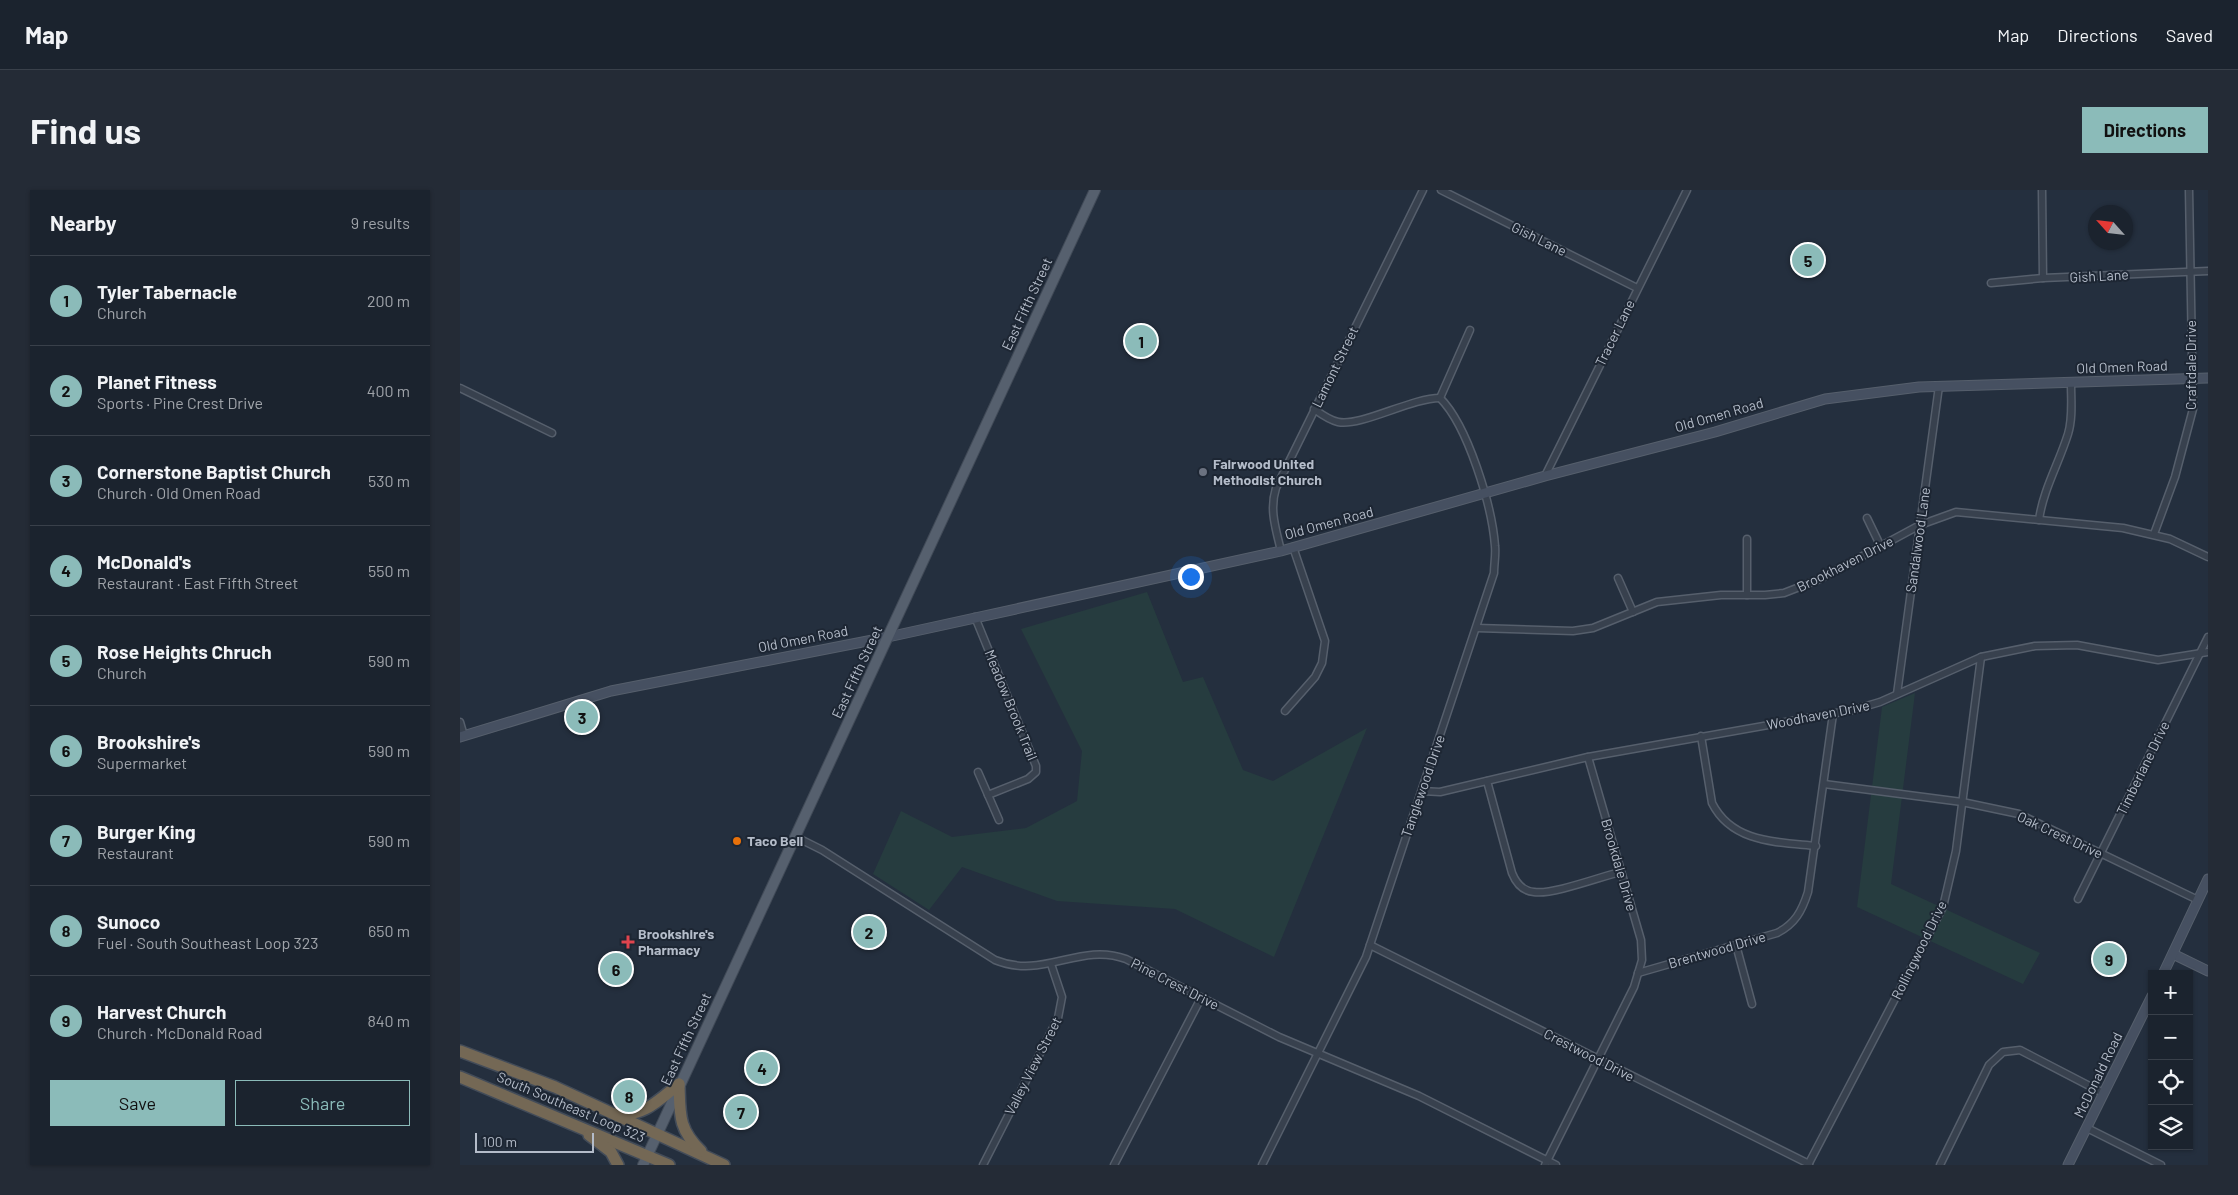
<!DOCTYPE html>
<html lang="en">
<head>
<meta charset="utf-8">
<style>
	:root { --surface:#1b232e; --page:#242b36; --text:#f1f3f6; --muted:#a0a4aa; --line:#39404a; --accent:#8bbbb9 }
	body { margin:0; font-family:Barlow,sans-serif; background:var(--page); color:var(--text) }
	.controls { position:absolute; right:15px; bottom:15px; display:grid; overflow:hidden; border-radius:0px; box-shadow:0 1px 4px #0004 }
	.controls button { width:45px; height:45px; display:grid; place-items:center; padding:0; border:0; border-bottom:1px solid var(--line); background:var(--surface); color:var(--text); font:25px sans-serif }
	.compass { position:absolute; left:1628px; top:15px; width:45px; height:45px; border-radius:50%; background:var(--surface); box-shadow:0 1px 4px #0004; rotate:297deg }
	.scale { position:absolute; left:15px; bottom:12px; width:119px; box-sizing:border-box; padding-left:5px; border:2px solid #b4bcc9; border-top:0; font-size:14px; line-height:18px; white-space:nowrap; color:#b4bcc9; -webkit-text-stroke:4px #1d2633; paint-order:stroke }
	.you { position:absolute; left:730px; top:386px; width:18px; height:18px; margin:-12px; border:4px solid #fff; border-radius:50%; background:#1a73e8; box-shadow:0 0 0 8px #1a73e833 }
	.badge { display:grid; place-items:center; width:32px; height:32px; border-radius:50%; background:var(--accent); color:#111; font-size:16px; font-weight:700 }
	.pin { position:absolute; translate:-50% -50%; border:2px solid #fff; box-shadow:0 1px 5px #0006 }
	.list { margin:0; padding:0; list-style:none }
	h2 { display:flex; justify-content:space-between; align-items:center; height:65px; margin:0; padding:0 20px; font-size:21px }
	h2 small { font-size:16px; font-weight:400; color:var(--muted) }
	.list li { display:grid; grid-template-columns:32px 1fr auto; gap:15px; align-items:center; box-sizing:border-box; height:90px; padding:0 20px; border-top:1px solid var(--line) }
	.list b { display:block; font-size:19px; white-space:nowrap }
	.list p { margin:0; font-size:16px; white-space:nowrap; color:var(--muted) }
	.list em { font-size:16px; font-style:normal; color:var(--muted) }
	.actions { display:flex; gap:10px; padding:15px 20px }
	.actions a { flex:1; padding:11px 0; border:1px solid var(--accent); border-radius:0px; text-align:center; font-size:18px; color:var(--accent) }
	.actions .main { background:var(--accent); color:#111 }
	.icon { flex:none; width:28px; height:28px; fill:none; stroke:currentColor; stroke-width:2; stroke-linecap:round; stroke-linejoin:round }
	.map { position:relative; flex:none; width:1748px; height:975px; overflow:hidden; border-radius:0px }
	header { display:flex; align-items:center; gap:30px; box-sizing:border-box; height:70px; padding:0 25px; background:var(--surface); border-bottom:1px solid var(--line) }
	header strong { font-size:24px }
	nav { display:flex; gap:28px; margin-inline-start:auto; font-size:18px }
	.intro { display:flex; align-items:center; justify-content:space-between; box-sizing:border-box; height:120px; padding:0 30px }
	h1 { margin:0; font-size:35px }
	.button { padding:12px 22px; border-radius:0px; background:var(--accent); color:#111; font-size:18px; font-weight:700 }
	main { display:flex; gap:30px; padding:0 30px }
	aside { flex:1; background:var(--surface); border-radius:0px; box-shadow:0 1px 4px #0004 }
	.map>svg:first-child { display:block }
</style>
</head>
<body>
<header>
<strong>Map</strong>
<nav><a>Map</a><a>Directions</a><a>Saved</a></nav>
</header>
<div class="intro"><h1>Find us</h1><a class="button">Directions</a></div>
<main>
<aside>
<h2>Nearby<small>9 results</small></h2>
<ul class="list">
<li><span class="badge">1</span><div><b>Tyler Tabernacle</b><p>Church</p></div><em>200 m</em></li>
<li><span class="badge">2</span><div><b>Planet Fitness</b><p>Sports · Pine Crest Drive</p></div><em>400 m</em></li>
<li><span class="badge">3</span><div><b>Cornerstone Baptist Church</b><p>Church · Old Omen Road</p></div><em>530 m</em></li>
<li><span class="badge">4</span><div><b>McDonald's</b><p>Restaurant · East Fifth Street</p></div><em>550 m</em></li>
<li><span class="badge">5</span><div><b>Rose Heights Chruch</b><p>Church</p></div><em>590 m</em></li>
<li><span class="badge">6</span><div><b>Brookshire's</b><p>Supermarket</p></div><em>590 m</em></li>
<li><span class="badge">7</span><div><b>Burger King</b><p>Restaurant</p></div><em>590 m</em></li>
<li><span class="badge">8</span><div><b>Sunoco</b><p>Fuel · South Southeast Loop 323</p></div><em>650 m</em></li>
<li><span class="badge">9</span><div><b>Harvest Church</b><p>Church · McDonald Road</p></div><em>840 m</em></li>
</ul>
<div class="actions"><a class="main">Save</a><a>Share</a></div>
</aside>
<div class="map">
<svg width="1748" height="975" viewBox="0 0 1748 975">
	<rect width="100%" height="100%" fill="#242f3e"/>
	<g fill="#263c3f">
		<polygon points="687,402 723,492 743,487 783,580 813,591 907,538 814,767 715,719 597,711 502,677 469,720 413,684 441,621 492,647 566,638 617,611 622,561 561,439"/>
		<polygon points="1455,503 1431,694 1580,763 1563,794 1397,717 1422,517"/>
	</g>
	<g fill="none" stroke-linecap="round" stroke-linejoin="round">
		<g stroke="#565f6c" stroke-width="9">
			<g id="street">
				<polyline points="981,0 1177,98"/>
				<polyline points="1582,0 1583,88"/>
				<polyline points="1531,93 1583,88 1748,81"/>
				<polyline points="0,198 92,243"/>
				<polyline points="980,208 1010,140"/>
				<path d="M 854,219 C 861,224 869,230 878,232 C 901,237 951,208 980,208"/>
				<polyline points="1085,286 1227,0"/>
				<polyline points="1407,328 1421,357"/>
				<path d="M 1579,330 C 1583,300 1599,273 1608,244 C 1613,228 1611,210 1611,193"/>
				<polyline points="1694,344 1715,287 1733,219 1729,0"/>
				<path d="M 821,361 C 816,339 809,320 816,298 L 963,0"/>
				<polyline points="1158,388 1173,422"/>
				<polyline points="1287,405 1287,349"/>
				<polyline points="515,427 576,576 576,582 568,589 528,605"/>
				<polyline points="1017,438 1113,441 1133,438 1197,412 1261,405 1305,405 1324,403 1360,389 1460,335 1496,322 1663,338 1710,349 1748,367"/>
				<polyline points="1437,504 1479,196"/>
				<polyline points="825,521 855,487 862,473 865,451 833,357"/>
				<polyline points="0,532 4,546"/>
				<path d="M 1241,546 L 1252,613 C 1272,653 1317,652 1356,656"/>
				<polyline points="518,582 539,630"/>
				<path d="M 1027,591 L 1052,683 C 1056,693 1062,701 1074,702 C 1092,705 1140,687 1160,682"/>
				<polyline points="1364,594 1502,612 1559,624 1738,710"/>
				<polyline points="962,601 980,602 1128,567 1393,520 1420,512 1521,467 1575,456 1617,455 1698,470 1748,462"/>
				<path d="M 336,647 L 362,660 L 535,770 C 584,790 619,752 666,769 L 819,847 L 959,906 L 1096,975"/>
				<polyline points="1618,709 1748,447"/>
				<polyline points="910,755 1349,974"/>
				<polyline points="1276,755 1292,814"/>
				<path d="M 1178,783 L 1317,743 C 1335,734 1342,721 1348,702 L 1373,524"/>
				<polyline points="1627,938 1701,975"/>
				<polyline points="523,975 598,828 602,807 591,774"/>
				<polyline points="654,975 741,808"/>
				<path d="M 802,975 L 906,767 L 1034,383 C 1034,374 1036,365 1035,356 C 1032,316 1008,236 980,208"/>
				<polyline points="1085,975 1174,797 1182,770 1181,750 1128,567"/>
				<polyline points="1348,975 1483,717 1496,661 1521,467"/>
				<polyline points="1480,975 1529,875 1543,862 1560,860 1643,903"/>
			</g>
		</g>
		<g stroke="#565f6c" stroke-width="11">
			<g id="secondary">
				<polyline points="0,547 151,501 428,447 821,361 1085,286 1255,242 1365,209 1459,197 1748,188"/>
				<polyline points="1713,764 1748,781"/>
				<polyline points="1703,784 1748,689"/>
				<polyline points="1608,975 1692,806"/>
			</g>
		</g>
		<g stroke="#414a57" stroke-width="12">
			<polyline id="primary" points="183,975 635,0"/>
		</g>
		<g stroke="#434c59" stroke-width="14">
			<g id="highway">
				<polyline points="0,861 95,897 264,975"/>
				<polyline points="0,887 209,975"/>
				<path d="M 219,894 C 220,924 218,939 241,961"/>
				<path d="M 158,923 C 183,928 201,908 219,894"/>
				<polyline points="129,945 151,962 158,975"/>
			</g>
		</g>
		<use href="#street" stroke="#38414e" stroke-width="6"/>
		<use href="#secondary" stroke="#465061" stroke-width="9"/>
		<use href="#primary" stroke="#56606e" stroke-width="10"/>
		<use href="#highway" stroke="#746855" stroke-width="11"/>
	</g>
	<circle fill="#6b7280" stroke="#1d2633" stroke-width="2" cx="743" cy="282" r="5"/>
	<circle fill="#e8710a" stroke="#1d2633" stroke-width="2" cx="277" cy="651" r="5"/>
	<path fill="#e0444e" stroke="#1d2633" stroke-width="2" d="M165.5 744.5h5v5h5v5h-5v5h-5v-5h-5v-5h5z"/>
	<g text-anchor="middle" stroke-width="4" stroke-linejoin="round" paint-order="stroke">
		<g font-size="14" fill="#b4bcc9" stroke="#1d2633">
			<text transform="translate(1079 49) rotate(26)" y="5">Gish Lane</text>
			<text transform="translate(1639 86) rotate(-3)" y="5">Gish Lane</text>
			<text transform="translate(567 114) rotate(-65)" y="5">East Fifth Street</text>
			<text transform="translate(1155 143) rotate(-64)" y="5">Tracer Lane</text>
			<text transform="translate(1731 175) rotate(-90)" y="5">Craftdale Drive</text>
			<text transform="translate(875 177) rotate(-64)" y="5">Lamont Street</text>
			<text transform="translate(1662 177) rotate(-2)" y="5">Old Omen Road</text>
			<text transform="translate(1259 225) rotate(-16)" y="5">Old Omen Road</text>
			<text transform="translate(869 333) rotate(-15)" y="5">Old Omen Road</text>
			<text transform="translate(1458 350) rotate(-82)" y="5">Sandalwood Lane</text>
			<text transform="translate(1385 374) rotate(-27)" y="5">Brookhaven Drive</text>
			<text transform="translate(343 449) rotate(-11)" y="5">Old Omen Road</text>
			<text transform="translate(397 482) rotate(-65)" y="5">East Fifth Street</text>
			<text transform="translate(551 515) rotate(68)" y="5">Meadow Brook Trail</text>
			<text transform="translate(1358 525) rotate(-11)" y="5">Woodhaven Drive</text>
			<text transform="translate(1683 578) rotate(-64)" y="5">Timberlane Drive</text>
			<text transform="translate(963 596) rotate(-71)" y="5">Tanglewood Drive</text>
			<text transform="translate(1600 645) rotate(25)" y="5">Oak Crest Drive</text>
			<text transform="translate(1159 675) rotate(74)" y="5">Brookdale Drive</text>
			<text transform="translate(1257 760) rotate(-16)" y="5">Brentwood Drive</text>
			<text transform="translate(1459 760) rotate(-64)" y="5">Rollingwood Drive</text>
			<text transform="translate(715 794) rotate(27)" y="5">Pine Crest Drive</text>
			<text transform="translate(226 849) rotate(-65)" y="5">East Fifth Street</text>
			<text transform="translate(1129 865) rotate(27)" y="5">Crestwood Drive</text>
			<text transform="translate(573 876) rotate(-63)" y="5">Valley View Street</text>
			<text transform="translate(1638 885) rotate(-64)" y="5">McDonald Road</text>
			<text transform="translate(111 917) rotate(23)" y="5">South Southeast Loop 323</text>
		</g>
		<g font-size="14" font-weight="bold" fill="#b4bcc9" stroke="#1d2633" text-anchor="start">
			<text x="753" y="279">Fairwood United<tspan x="753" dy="16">Methodist Church</tspan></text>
			<text x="287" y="656">Taco Bell</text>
			<text x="178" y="749">Brookshire's<tspan x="178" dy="16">Pharmacy</tspan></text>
		</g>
	</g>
</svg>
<div class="controls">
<button>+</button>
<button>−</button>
<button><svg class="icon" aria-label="locate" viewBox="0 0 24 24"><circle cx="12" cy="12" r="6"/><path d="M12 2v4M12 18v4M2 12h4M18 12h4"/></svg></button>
<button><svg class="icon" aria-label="layers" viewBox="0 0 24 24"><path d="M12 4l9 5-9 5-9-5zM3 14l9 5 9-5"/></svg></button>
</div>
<svg class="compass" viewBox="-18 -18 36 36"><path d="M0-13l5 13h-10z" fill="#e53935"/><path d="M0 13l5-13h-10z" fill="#a0a4aa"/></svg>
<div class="scale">100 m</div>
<div class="you"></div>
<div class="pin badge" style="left:681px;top:151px">1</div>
<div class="pin badge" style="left:409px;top:742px">2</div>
<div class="pin badge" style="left:122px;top:527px">3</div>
<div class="pin badge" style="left:302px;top:878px">4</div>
<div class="pin badge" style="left:1348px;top:70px">5</div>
<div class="pin badge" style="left:156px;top:779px">6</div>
<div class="pin badge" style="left:281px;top:922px">7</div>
<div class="pin badge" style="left:169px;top:906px">8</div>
<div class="pin badge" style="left:1649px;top:769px">9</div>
</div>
</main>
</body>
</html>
